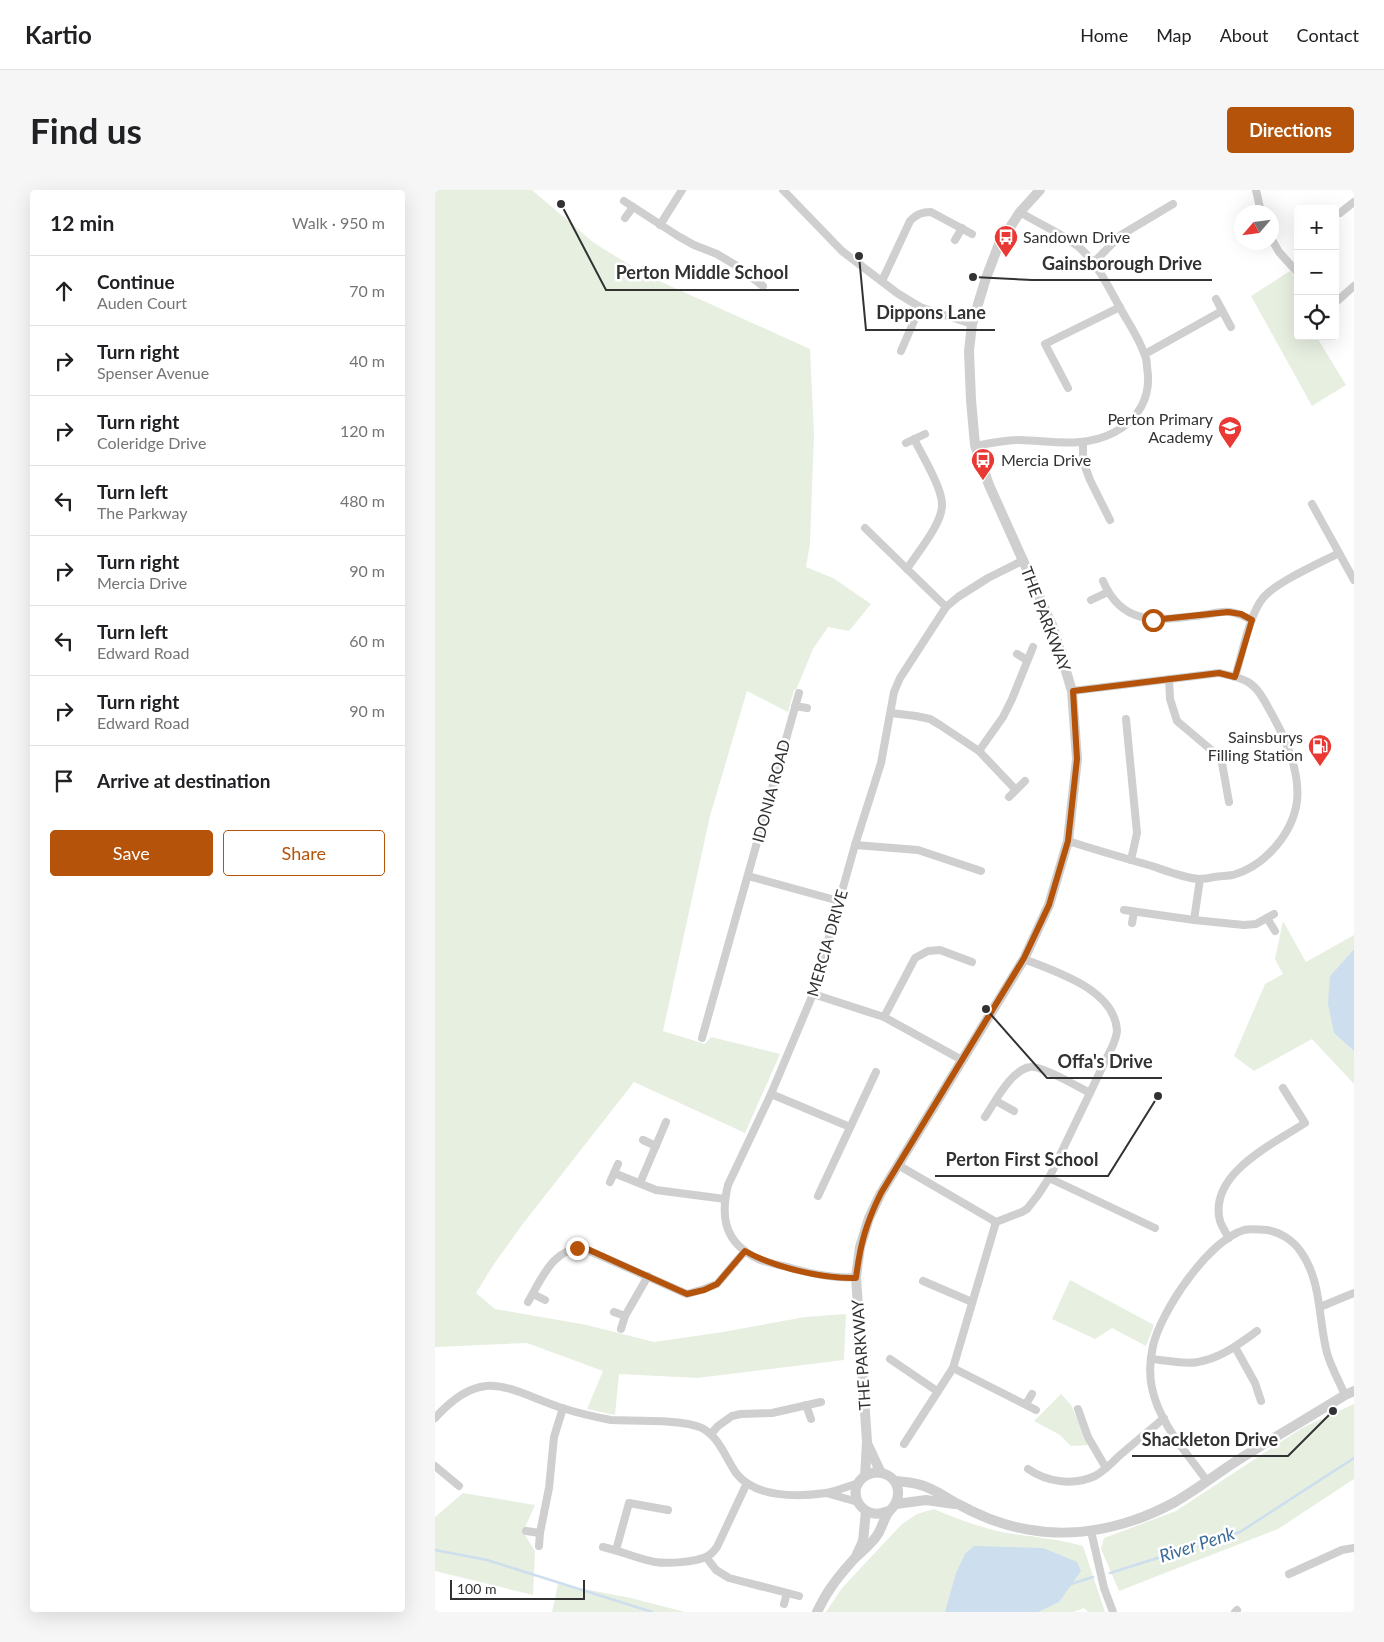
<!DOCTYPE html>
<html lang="en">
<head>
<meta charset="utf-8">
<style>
	:root { --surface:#fff; --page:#f6f6f6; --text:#202124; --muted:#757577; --line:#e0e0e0; --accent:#b45309 }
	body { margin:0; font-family:Lato,sans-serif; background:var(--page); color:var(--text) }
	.controls { position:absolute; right:15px; top:15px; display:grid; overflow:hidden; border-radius:5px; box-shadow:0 5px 20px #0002 }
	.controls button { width:45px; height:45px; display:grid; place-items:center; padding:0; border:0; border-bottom:1px solid var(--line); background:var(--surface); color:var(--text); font:25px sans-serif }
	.compass { position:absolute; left:799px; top:15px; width:45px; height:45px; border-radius:50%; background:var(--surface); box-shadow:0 5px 20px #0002; rotate:242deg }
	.scale { position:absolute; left:15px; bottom:12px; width:135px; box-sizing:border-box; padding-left:5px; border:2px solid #323232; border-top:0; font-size:14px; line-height:18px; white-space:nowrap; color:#323232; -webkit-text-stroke:4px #fff; paint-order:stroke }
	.stop { position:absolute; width:15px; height:15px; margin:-11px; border:4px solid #b45309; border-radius:50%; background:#fff }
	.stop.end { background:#b45309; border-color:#fff; box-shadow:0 1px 5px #0008 }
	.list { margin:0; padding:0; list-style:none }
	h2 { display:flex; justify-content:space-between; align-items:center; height:65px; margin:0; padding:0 20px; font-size:21px }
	h2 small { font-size:16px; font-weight:400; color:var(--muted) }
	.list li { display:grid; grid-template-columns:32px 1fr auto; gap:15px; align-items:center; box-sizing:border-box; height:70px; padding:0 20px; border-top:1px solid var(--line) }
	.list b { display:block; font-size:19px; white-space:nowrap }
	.list p { margin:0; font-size:16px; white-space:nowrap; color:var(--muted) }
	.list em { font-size:16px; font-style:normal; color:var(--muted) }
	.actions { display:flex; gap:10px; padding:15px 20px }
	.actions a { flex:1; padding:11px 0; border:1px solid var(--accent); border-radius:5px; text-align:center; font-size:18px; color:var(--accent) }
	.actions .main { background:var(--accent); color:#fff }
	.icon { flex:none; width:28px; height:28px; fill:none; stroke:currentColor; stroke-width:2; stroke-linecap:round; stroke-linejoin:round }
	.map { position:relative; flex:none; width:919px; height:1422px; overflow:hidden; border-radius:5px }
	header { display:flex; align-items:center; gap:30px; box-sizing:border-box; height:70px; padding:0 25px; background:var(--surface); border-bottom:1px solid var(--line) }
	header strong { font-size:24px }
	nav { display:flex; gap:28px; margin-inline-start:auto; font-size:18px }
	.intro { display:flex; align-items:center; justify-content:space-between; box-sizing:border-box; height:120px; padding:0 30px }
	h1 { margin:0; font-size:35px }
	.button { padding:12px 22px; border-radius:5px; background:var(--accent); color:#fff; font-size:18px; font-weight:700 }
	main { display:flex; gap:30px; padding:0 30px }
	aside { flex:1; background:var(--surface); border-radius:5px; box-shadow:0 5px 20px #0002 }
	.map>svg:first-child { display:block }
</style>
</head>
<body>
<header>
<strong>Kartio</strong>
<nav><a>Home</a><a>Map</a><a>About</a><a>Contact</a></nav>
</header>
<div class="intro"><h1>Find us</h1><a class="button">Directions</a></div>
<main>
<aside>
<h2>12 min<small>Walk · 950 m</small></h2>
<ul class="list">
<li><svg class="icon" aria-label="ahead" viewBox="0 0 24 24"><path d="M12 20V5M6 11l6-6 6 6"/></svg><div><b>Continue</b><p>Auden Court</p></div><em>70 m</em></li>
<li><svg class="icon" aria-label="right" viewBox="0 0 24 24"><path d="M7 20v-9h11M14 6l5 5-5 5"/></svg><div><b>Turn right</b><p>Spenser Avenue</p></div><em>40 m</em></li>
<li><svg class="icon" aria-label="right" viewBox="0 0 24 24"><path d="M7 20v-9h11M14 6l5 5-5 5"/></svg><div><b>Turn right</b><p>Coleridge Drive</p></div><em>120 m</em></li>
<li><svg class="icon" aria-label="left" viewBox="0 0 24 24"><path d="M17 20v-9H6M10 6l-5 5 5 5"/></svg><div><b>Turn left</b><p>The Parkway</p></div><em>480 m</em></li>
<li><svg class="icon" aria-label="right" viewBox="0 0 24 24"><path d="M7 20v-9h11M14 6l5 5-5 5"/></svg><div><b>Turn right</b><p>Mercia Drive</p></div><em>90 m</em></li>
<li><svg class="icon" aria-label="left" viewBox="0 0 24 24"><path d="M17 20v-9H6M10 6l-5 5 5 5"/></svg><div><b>Turn left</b><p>Edward Road</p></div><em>60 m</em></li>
<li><svg class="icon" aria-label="right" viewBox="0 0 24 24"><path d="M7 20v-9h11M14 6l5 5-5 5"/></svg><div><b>Turn right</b><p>Edward Road</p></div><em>90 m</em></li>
<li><svg class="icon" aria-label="arrive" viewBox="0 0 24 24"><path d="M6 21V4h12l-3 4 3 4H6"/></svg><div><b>Arrive at destination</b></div></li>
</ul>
<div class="actions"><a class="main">Save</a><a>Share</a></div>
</aside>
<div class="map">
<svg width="919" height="1422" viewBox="0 0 919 1422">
	<rect width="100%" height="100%" fill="#fff"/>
	<g fill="#e7efe1">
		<polygon points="0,0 97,0 159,53 211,85 375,159 379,243 375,354 371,377 398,388 436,414 414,441 393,437 378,459 361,500 359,500 353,522 312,501 275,626 228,841 270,854 276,847 345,864 310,943 199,892 87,1035 59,1074 41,1103 60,1119 152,1135 219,1152 288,1142 370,1127 411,1124 409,1170 262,1188 184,1184 180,1225 152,1219 168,1181 92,1153 0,1157"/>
		<polygon points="855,81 863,91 863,146 881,146 911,195 877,216 816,106"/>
		<polygon points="848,731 871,772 919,745 919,759 895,786 899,843 919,861 919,894 877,849 819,881 799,866 830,794 848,784 840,769"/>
		<polygon points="635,1090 719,1135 711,1156 677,1138 660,1149 617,1129"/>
		<polygon points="626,1204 636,1215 654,1255 636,1256 625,1245 599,1231"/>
		<polygon points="919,1214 919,1289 843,1339 684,1401 666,1359 669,1348 741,1321 867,1238"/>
		<polygon points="28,1303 100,1315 88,1342 100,1361 98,1405 0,1381 0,1327"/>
		<path d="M 499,1319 C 522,1329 546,1338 572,1343 C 597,1347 623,1349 648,1356 L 670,1422 L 653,1422 L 649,1418 L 638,1422 L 391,1422 L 407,1398 L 467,1334 L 482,1324 Z"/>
		<polygon points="123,1394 196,1408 250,1422 117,1422"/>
	</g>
	<g fill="#cddeee">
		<polygon points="919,759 919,861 899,843 893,814 895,786"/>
		<polygon points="539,1356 608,1358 642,1372 646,1381 624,1412 603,1422 510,1422 521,1383 530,1364"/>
	</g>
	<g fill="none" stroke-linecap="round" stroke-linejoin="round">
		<g stroke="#cddeee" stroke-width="2.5">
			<polyline points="0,1360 52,1370 217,1422"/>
			<polyline points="675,1383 805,1342 919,1268"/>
			<polyline points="636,1394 658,1387"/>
		</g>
		<g stroke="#cfcfcf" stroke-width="8">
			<polyline points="348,0 407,61 462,103 485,117 537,134"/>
			<polyline points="821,0 826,22"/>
			<polyline points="189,11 243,46 259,55 282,64 302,76 328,96"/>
			<polyline points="905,23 919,12"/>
			<polyline points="190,28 198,17"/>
			<polyline points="225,35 247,0"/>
			<polyline points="836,48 844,62 863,83"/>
			<polyline points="520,50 527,38"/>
			<polyline points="659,72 686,45 738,14"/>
			<path d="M 447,91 L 475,31 C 482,24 487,22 496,22 L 537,44"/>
			<polyline points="781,109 796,137"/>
			<polyline points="900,113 919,96"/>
			<polyline points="466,161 485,117"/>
			<polyline points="710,164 787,121"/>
			<polyline points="633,198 610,154 685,117"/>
			<polyline points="471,253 490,244"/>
			<polyline points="648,253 648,271 655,290 675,330"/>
			<path d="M 540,256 C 555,253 570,250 585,250 C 618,251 648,258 678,243 C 704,230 717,206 712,177 C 712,173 711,167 709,163 C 703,146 692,131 684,116 C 673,96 663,75 646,59 C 628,43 605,35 585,22"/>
			<polyline points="877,314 919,390"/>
			<polyline points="430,338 511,417"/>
			<path d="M 472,379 C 482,363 508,333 507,314 C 507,298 487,265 479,249"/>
			<path d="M 668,391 C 688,438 725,430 768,425 C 776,424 786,421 795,422 C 803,423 810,427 817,430"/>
			<polyline points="656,410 673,402"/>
			<polyline points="582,464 592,470"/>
			<path d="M 800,487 C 807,465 814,425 828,408 C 841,392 885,373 904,363"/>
			<polyline points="734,489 735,509 742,531 781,564 787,573 794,612"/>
			<polyline points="360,516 372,518"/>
			<polyline points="456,523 481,526 495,529 505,535 544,561 580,599"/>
			<polyline points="691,529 702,643 696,670"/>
			<polyline points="544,561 568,527 577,509 598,457"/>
			<polyline points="574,607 590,591"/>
			<path d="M 633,651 C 661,660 689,668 717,676 C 732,681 749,688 764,689 C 769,689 775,688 779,687 C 786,686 792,686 798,685 C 830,676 858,643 862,611 C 865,583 852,552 839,528 C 832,516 825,499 813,492 C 804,487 793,485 784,483 L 637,501"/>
			<polyline points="420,655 483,660 546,681"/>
			<polyline points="313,686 404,711"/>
			<polyline points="689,720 759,730 809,735 821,734 839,724"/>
			<polyline points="832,728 840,741"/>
			<polyline points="759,730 765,689"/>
			<polyline points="697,733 699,722"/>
			<polyline points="378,804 449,827 527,870"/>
			<polyline points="449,827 480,768 493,761 505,760 537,772"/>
			<polyline points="267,848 364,503"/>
			<polyline points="336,904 415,937"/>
			<polyline points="561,911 579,921"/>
			<path d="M 550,927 C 560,912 576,880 595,877 C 606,875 643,897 655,903"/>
			<polyline points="208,950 221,956"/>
			<path d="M 463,975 L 561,1032 L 587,1022 L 592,1019 L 603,1005 L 614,988 L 678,855 C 680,850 682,845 682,840 C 679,799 621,782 589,769"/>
			<polyline points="179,983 221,1000 290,1009"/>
			<polyline points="614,988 720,1038"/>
			<polyline points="175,992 183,974"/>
			<polyline points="205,993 231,932"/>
			<polyline points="383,1006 441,882"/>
			<path d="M 794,1048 C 791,1043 787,1037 785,1031 C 773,984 838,954 870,933 L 848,898"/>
			<path d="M 421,1087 C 399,1089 377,1084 356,1078 C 346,1075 333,1073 323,1069 C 290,1053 285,1028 293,995 L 336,904 L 378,804 L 420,655 L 446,573 L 459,502 L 465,488 L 511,417 L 523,407 L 553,388 L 589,370"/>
			<polyline points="488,1091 537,1112"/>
			<polyline points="98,1104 110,1110"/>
			<path d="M 93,1112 C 106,1090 119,1055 150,1059 L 252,1104 L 269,1099 L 282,1094 L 310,1061"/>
			<polyline points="885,1117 919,1103"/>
			<polyline points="179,1122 190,1126"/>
			<polyline points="186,1139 190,1126 213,1086"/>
			<polyline points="800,1157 820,1193 826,1211"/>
			<polyline points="455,1169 502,1201"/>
			<path d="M 716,1169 C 731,1170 749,1175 763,1172 C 786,1168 804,1154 822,1141"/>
			<polyline points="518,1178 601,1220"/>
			<polyline points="591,1214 597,1204"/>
			<polyline points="371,1215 376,1229"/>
			<polyline points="643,1219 653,1247 671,1278"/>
			<path d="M 0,1228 C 48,1175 71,1199 127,1218 C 143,1223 160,1227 176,1230 C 198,1231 248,1229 267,1238 C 285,1248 290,1267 301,1283 C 320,1308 363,1307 391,1303 C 402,1301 413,1296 424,1293"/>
			<polyline points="276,1244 283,1236 297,1226 306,1224 337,1223 386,1212"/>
			<polyline points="469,1254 518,1178 561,1032"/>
			<polyline points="0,1276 24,1296"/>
			<path d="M 593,1279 C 612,1292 638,1296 660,1286 C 669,1281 677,1273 684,1266 C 699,1253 714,1241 729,1228"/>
			<path d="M 772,1291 C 752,1263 724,1233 717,1198 C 714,1184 715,1169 718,1156 C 726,1121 773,1051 809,1040 C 817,1038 824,1040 832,1040 C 845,1042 858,1050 866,1062 C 887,1092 883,1129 892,1163 C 896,1177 904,1191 910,1205"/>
			<polyline points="391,1303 423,1312"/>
			<polyline points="91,1341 105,1343"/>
			<polyline points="656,1341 669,1398 678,1422"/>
			<polyline points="104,1356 105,1343 114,1298 119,1247 128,1218"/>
			<path d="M 168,1357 C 186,1361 203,1369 220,1372 C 234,1374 259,1372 271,1367 C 276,1365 279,1361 282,1357 L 312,1293"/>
			<polyline points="181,1360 194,1313 233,1320"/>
			<polyline points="271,1367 281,1380 294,1388 364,1406"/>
			<polyline points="854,1384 907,1360 919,1358"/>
			<polyline points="349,1414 352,1403"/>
			<polyline points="800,1422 802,1420"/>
		</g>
		<g stroke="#cfcfcf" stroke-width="10">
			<polyline points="433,1255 446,1283"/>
			<polyline points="430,1286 432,1252 421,1087 425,1057 434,1028 446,1003 589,769 614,715 633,651 642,569 637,501 617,435 554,295 540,255 536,210 534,161 537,134 551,88 564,54 585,22 605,0"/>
			<path d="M 460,1291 C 467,1292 475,1292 482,1294 C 497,1297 510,1307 523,1314 C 543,1325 567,1335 590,1339 C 642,1349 694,1337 740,1312 C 761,1300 780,1285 800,1272 C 836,1249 873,1228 910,1205 L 919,1201"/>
			<polyline points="461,1314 491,1310 519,1314"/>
			<polyline points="422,1364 428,1351 431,1321"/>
			<path d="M 382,1422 C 386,1414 390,1406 395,1399 C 402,1388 411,1378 419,1369 C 427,1361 437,1354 443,1344 C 447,1337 449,1329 453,1323 C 455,1320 458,1318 460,1314 C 466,1304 463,1290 452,1285 C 445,1281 437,1282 430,1286 C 408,1301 428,1333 453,1321"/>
		</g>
	</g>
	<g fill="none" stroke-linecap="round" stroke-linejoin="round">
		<path stroke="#b45309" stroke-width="6" d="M 142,1058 L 150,1058 L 252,1104 L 269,1100 L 282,1094 L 310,1061 C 338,1077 388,1089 421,1088 C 425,1055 431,1033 446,1003 L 589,768 L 614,715 L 633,651 L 642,569 L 638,501 L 784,483 L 800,487 L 817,430 L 806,424 L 793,422 L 718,430"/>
	</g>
	<defs>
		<g id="bus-pin" transform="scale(1.25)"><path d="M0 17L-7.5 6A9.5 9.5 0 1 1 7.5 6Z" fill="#ea3834" stroke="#fff"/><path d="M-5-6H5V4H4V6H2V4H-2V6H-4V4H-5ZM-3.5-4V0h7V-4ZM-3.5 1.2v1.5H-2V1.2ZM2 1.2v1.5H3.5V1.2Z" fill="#fff"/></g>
		<g id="school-pin" transform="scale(1.25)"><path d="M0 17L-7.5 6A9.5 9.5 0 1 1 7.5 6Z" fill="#ea3834" stroke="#fff"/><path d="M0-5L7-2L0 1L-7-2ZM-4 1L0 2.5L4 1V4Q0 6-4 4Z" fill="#fff"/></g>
		<g id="fuel-pin" transform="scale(1.25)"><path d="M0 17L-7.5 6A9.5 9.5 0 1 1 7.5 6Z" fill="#ea3834" stroke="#fff"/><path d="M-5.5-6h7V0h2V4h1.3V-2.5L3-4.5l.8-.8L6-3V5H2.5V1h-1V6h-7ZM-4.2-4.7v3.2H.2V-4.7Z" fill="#fff"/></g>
	</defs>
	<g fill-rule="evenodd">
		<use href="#bus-pin" x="571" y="47"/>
		<use href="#school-pin" x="795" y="238"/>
		<use href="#bus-pin" x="548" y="270"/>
		<use href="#fuel-pin" x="885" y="556"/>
	</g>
	<g text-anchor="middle" stroke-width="5" stroke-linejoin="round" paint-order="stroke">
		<g font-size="16" fill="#323232" stroke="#fff" text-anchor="start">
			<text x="588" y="53">Sandown Drive</text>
			<text x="778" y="235" text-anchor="end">Perton Primary<tspan x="778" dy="18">Academy</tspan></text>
			<text x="566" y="276">Mercia Drive</text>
			<text x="868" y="553" text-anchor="end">Sainsburys<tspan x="868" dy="18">Filling Station</tspan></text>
		</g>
		<g font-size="16" fill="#323232" stroke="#fff">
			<text transform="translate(611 429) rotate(69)" y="6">THE PARKWAY</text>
			<text transform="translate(336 601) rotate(-75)" y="6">IDONIA ROAD</text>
			<text transform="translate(392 753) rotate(-74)" y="6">MERCIA DRIVE</text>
			<text transform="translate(426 1165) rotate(-94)" y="6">THE PARKWAY</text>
		</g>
		<g font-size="18" font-style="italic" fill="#3d6c98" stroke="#fff">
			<text transform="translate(762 1355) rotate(-18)" y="6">River Penk</text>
		</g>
	</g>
	<path fill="none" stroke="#323232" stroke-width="2" d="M538 87L597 90H777M126 14L171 100H364M424 66L431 140H560M551 819L612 888H727M723 906L673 986H500M898 1221L853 1266H697"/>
	<g fill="#323232" stroke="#fff" stroke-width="2">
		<circle cx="538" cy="87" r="5"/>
		<circle cx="126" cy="14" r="5"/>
		<circle cx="424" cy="66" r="5"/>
		<circle cx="551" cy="819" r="5"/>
		<circle cx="723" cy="906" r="5"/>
		<circle cx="898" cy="1221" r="5"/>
	</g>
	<g font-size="18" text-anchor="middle" font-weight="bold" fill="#323232" stroke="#fff" stroke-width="5" stroke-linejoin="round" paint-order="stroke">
		<text x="687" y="80">Gainsborough Drive</text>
		<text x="267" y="89">Perton Middle School</text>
		<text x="496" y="129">Dippons Lane</text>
		<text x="670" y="878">Offa's Drive</text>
		<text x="587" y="976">Perton First School</text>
		<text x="775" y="1256">Shackleton Drive</text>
	</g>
</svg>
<div class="controls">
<button>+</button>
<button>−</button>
<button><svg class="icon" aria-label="locate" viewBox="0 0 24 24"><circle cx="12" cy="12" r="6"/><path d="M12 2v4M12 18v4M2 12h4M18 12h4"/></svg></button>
</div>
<svg class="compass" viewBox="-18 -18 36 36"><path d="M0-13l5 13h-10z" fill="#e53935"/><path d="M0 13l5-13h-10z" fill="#757577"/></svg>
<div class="scale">100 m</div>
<div class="stop" style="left:718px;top:430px"></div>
<div class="stop end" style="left:142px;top:1058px"></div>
</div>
</main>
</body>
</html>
